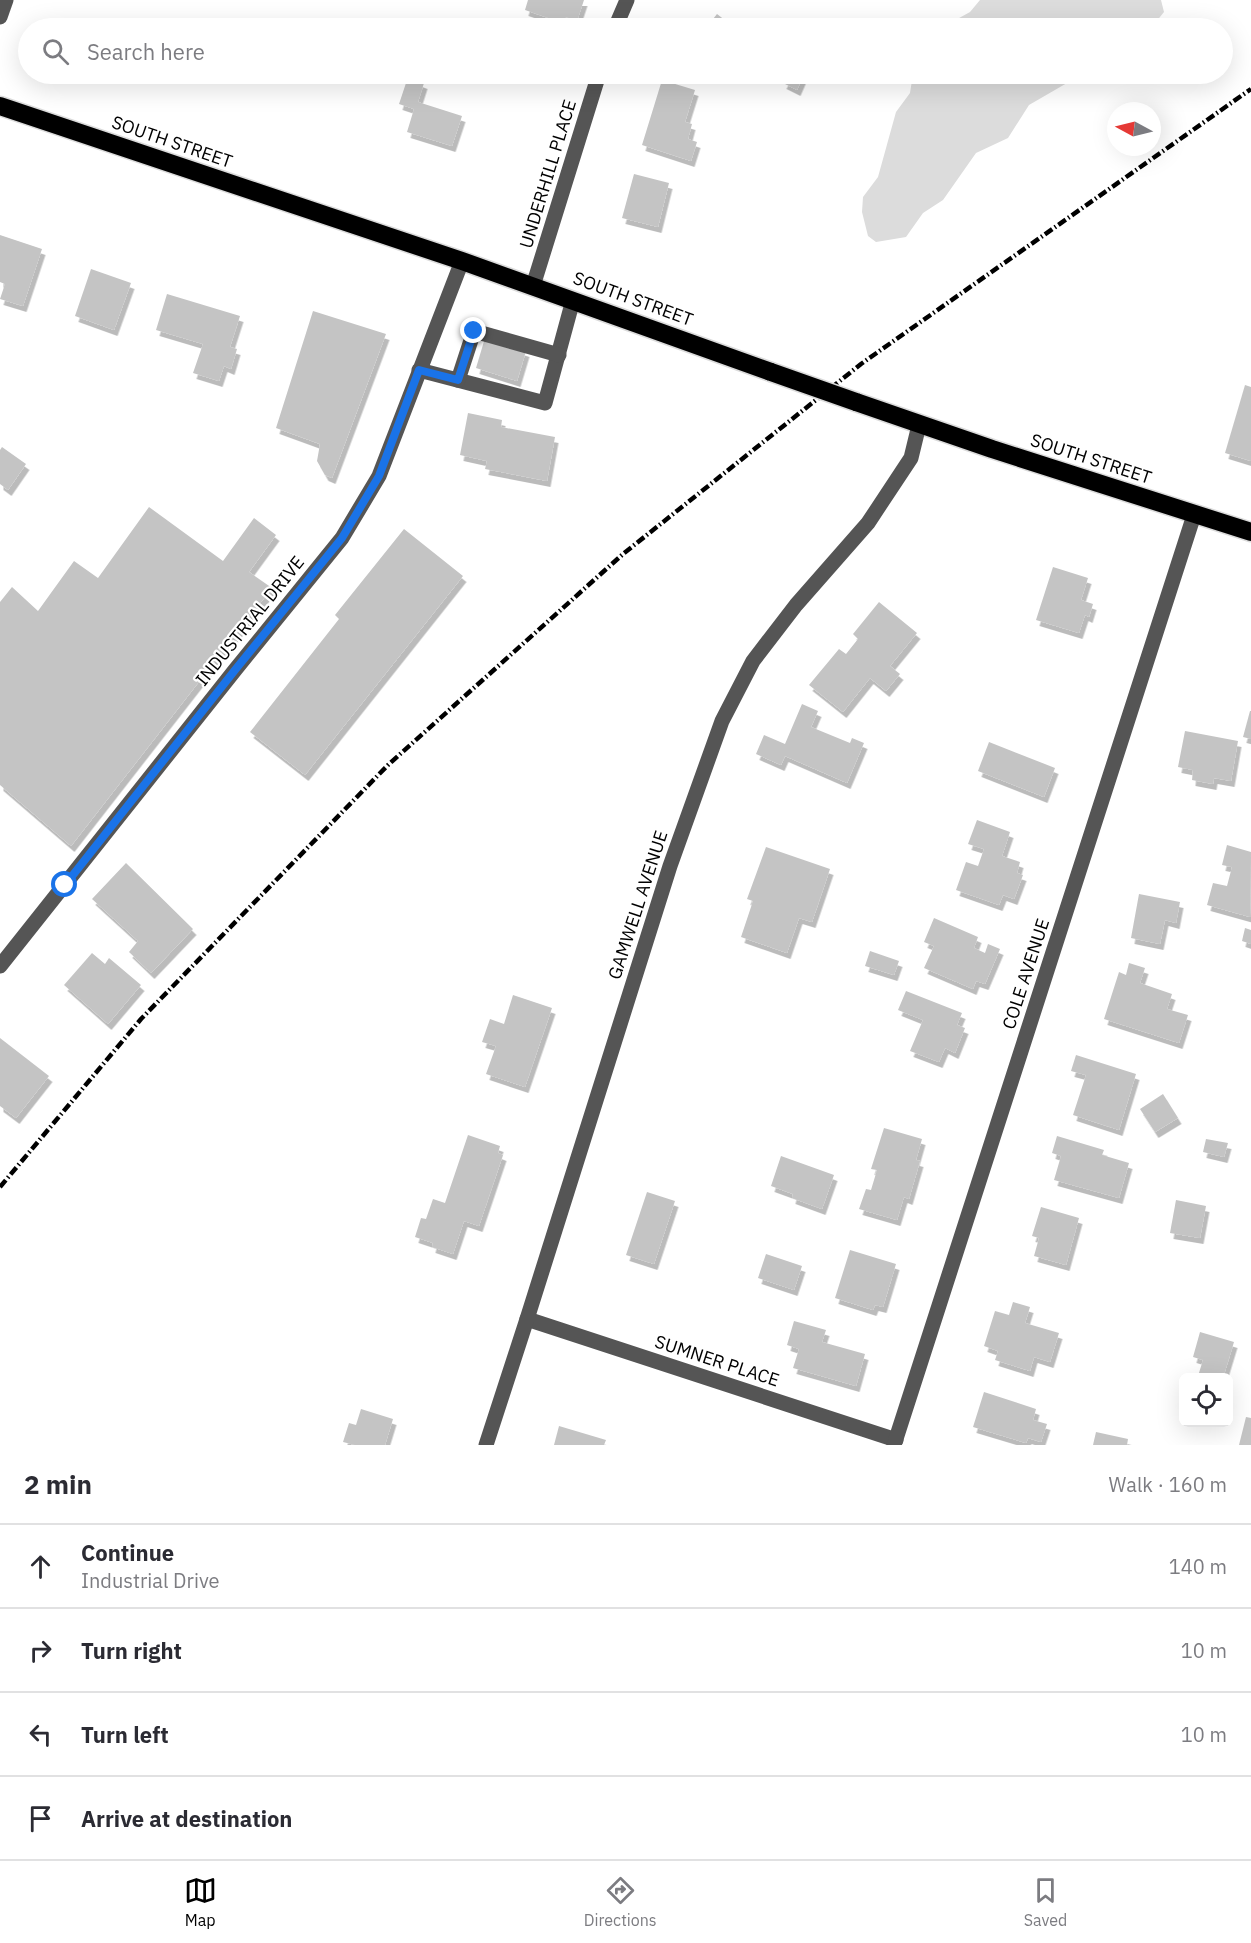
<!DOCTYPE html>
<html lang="en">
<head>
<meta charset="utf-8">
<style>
	:root { --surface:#fff; --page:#f2f2f3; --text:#2b2b33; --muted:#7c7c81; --line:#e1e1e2; --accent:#000 }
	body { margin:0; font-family:"IBM Plex Sans",sans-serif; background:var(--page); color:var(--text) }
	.controls { position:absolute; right:18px; bottom:18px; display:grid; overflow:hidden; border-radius:9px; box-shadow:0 6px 24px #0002 }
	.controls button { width:54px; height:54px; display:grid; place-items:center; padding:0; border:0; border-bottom:2px solid var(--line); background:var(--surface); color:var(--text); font:30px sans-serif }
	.compass { position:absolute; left:1107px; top:102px; width:54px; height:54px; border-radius:50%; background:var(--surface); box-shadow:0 6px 24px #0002; rotate:277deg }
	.stop { position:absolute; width:18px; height:18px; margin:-14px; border:4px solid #1a73e8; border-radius:50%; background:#fff }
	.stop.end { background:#1a73e8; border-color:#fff; box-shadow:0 2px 6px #0008 }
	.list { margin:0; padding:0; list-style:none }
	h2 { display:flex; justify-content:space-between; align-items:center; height:78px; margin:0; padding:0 24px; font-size:26px }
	h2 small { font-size:20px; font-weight:400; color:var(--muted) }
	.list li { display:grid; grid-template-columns:39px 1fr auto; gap:18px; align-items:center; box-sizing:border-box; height:84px; padding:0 24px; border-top:2px solid var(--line) }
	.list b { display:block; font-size:22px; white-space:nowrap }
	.list p { margin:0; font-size:20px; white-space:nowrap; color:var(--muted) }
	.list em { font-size:20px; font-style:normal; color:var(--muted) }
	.icon { flex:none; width:33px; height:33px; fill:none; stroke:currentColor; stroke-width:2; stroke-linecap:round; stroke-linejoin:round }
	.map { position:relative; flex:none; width:1251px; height:1445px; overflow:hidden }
	.search { position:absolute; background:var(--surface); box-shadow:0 6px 24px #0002; left:18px; right:18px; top:18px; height:66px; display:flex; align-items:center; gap:15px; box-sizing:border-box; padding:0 21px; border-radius:33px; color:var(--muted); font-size:22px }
	.sheet { height:414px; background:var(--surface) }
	nav { display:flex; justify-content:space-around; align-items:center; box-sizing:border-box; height:84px; border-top:2px solid var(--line); background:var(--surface); font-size:16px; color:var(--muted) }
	nav a { display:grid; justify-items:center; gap:3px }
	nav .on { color:var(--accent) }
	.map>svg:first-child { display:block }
</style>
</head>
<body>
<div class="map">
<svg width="1251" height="1445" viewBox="0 0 1251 1445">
	<defs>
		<filter id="shadow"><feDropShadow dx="3.5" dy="6" stdDeviation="0" flood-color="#0004"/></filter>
	</defs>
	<rect width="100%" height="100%" fill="#fff"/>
	<g fill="#dcdcdc">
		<polygon points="980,0 1161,0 1164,12 1151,28 941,28 970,12"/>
		<polygon points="913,74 1104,74 1099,78 1067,83 1029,105 1008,138 976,153 943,200 923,213 906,237 876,242 868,236 862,212 863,197 878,177 896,112 910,93"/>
	</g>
	<g fill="#c4c4c4" filter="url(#shadow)">
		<polygon points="528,0 584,0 577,21 566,17 563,23 525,10"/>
		<polygon points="717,14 735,28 706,28"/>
		<polygon points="788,74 804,74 797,90 783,83"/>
		<polygon points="408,77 424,83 418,102 462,116 452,146 407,132 414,109 399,104"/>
		<polygon points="662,80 695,90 685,122 692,124 688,139 697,142 691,161 642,145"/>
		<polygon points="634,174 669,183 658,227 622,218"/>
		<polygon points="0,235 42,249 23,306 0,299 5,284 0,282"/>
		<polygon points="91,269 131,283 114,330 75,316"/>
		<polygon points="167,294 240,316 230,347 237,349 231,369 224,366 219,381 193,373 203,344 156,330"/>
		<polygon points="313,311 386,334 332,478 325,475 317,461 320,444 276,428"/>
		<polygon points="485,338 526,351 517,381 476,368"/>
		<polygon points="1245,385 1251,387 1251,461 1225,453"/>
		<polygon points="468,413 502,420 501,427 555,437 547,481 485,469 487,461 460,455"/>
		<polygon points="2,447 26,464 8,490 0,484 0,450"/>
		<polygon points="149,507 223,561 254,518 276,535 249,572 272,588 71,846 0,785 0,602 12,587 38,611 74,561 98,578"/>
		<polygon points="404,529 463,576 305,775 250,732 339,619 335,615"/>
		<polygon points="1053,567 1088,578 1081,600 1093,604 1089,617 1085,615 1079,633 1036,620"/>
		<polygon points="879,602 917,633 890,666 900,674 886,691 870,678 843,712 809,685 839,649 846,654 858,639 853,634"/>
		<polygon points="802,704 818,711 811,727 850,743 852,738 864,743 847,783 785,756 781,765 756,754 764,735 785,744"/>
		<polygon points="1250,711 1251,711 1251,739 1243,737"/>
		<polygon points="1185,731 1238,741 1231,781 1214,778 1213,784 1192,780 1193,770 1178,767"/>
		<polygon points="989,742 1055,768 1044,797 978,771"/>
		<polygon points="977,820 1010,832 1002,856 1020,862 1017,873 1023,875 1014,899 1003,895 999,905 956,890 966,862 978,866 984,849 968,844"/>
		<polygon points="1227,845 1251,852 1250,917 1207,905 1213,883 1227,886 1232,867 1222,865"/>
		<polygon points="766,847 830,869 812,922 799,918 787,953 741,937 753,901 747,899"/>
		<polygon points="126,863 193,929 151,973 129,952 138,941 92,899"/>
		<polygon points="1139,894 1180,902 1176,923 1165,920 1160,944 1131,938"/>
		<polygon points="934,918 978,937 974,948 985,953 988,944 1000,949 985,984 976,981 973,989 924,968 934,946 924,942"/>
		<polygon points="1245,928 1251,930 1251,944 1242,941"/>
		<polygon points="870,951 899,961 894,975 865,966"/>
		<polygon points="92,953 105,964 109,958 141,985 108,1024 64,985"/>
		<polygon points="1129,963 1145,968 1140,983 1172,994 1167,1009 1188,1015 1179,1043 1104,1019 1119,972 1126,975"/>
		<polygon points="906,991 962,1013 957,1025 965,1028 955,1053 945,1048 939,1062 910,1051 923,1020 898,1010"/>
		<polygon points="513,995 552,1008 525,1087 486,1074 496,1046 482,1042 490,1019 504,1024"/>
		<polygon points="0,1038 49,1076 16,1118 0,1106"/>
		<polygon points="1076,1055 1136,1074 1119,1130 1073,1115 1086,1075 1071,1071"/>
		<polygon points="1163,1094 1178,1118 1155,1132 1140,1109"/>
		<polygon points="884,1128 922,1139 916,1160 920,1161 909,1199 904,1197 897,1220 859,1209 866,1189 871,1190 877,1170 871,1169"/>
		<polygon points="468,1135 500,1146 498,1153 503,1155 479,1226 464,1221 453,1254 432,1247 433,1243 415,1237 421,1218 426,1219 433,1199 445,1203"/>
		<polygon points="1057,1136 1104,1150 1102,1155 1129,1163 1119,1198 1054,1180 1061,1156 1052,1153"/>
		<polygon points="1206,1139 1228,1143 1224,1157 1203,1152"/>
		<polygon points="781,1156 834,1175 822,1209 792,1198 793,1194 771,1186"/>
		<polygon points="647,1192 675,1201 654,1264 626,1255"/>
		<polygon points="1176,1200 1206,1206 1200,1238 1170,1233"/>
		<polygon points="1041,1207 1079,1218 1066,1265 1034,1256 1039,1238 1032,1236"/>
		<polygon points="850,1250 896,1264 883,1307 875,1305 873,1310 835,1298"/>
		<polygon points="766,1254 802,1266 794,1290 758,1278"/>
		<polygon points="1013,1302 1030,1307 1025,1323 1059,1333 1050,1362 1034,1357 1030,1371 995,1360 998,1351 984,1346 995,1311 1009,1315"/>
		<polygon points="794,1321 826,1330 822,1342 865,1354 856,1386 793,1368 799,1349 787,1345"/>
		<polygon points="1200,1332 1234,1342 1223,1378 1204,1378 1198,1376 1203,1360 1193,1357"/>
		<polygon points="984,1392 1036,1409 1033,1420 1047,1424 1041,1442 1028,1438 1026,1443 973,1427"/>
		<polygon points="361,1409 393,1419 385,1445 355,1445 343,1442 349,1423 356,1425"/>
		<polygon points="1246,1417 1251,1418 1251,1445 1239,1445"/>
		<polygon points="559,1426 606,1440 604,1445 554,1445"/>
		<polygon points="1096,1432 1128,1439 1127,1445 1093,1445"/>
	</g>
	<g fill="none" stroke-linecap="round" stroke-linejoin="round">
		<g stroke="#dbdbdb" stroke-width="21">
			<g id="highway">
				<polyline points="0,106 462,261 771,372"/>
				<polyline points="856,402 992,449 1251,532"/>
			</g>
		</g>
		<g stroke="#555" stroke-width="15">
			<polyline points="0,17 6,0"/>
			<polyline points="615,28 627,0"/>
			<polyline points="533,286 599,74"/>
			<polyline points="419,370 545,403 573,300"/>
			<polyline points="458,380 474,331 559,355"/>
			<polyline points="0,966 235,670 342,538 379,476 462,261"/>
			<polyline points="527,1319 896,1440"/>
			<polyline points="486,1445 527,1319 670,866 722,721 753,661 796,605 868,523 911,458 919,425"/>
			<polyline points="894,1445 1194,515"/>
		</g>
		<use href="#highway" stroke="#000" stroke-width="18"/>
		<polyline stroke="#000" stroke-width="4.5" stroke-dasharray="9 3 1.5 3" stroke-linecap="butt" points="0,1187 141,1019 388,765 623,554 861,364 1251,89"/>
		<g stroke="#dbdbdb" stroke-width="21" stroke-linecap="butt">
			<polyline id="highway-bridge" points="771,372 856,402"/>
		</g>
		<use href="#highway-bridge" stroke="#000" stroke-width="18"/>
	</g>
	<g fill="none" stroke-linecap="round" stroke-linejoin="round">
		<polyline stroke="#1a73e8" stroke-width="8" points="65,885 235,670 342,538 379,476 419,370 458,380 474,331"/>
	</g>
	<g text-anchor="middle" stroke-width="4.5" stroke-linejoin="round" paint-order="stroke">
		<g font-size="18" fill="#000" stroke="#fff">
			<text transform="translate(172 142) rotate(19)" y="6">SOUTH STREET</text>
			<text transform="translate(548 174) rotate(-73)" y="6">UNDERHILL PLACE</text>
			<text transform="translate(633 299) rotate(20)" y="6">SOUTH STREET</text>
			<text transform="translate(1091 459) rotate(18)" y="6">SOUTH STREET</text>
			<text transform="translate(250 621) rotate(-51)" y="6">INDUSTRIAL DRIVE</text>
			<text transform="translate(638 905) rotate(-72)" y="6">GAMWELL AVENUE</text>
			<text transform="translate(1026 974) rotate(-72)" y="6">COLE AVENUE</text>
			<text transform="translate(717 1361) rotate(18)" y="6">SUMNER PLACE</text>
		</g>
	</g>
</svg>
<div class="controls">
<button><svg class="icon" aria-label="locate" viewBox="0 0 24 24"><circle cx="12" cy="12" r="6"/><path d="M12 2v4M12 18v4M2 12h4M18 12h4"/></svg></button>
</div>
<svg class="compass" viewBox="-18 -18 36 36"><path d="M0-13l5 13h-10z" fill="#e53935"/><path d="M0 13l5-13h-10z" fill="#7c7c81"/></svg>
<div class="stop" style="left:65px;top:885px"></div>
<div class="stop end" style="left:474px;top:331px"></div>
<div class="search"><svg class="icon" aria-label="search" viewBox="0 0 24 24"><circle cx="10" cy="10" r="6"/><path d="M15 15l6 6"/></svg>Search here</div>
</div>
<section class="sheet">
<h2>2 min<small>Walk · 160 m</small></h2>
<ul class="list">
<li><svg class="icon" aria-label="ahead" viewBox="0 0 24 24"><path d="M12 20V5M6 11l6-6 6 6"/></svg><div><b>Continue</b><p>Industrial Drive</p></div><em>140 m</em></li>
<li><svg class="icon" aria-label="right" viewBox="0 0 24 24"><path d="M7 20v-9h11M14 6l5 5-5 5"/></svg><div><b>Turn right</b></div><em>10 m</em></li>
<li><svg class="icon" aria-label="left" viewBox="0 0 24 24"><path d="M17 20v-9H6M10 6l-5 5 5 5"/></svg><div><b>Turn left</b></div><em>10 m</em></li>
<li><svg class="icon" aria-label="arrive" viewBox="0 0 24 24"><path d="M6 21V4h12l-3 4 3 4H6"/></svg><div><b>Arrive at destination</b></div></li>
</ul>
</section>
<nav>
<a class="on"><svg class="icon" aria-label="map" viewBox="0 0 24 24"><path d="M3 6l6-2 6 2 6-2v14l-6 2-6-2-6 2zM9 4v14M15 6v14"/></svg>Map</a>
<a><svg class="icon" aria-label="directions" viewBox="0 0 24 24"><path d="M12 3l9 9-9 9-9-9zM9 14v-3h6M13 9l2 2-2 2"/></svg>Directions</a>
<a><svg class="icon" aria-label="saved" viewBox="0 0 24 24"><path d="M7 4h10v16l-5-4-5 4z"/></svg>Saved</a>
</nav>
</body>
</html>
